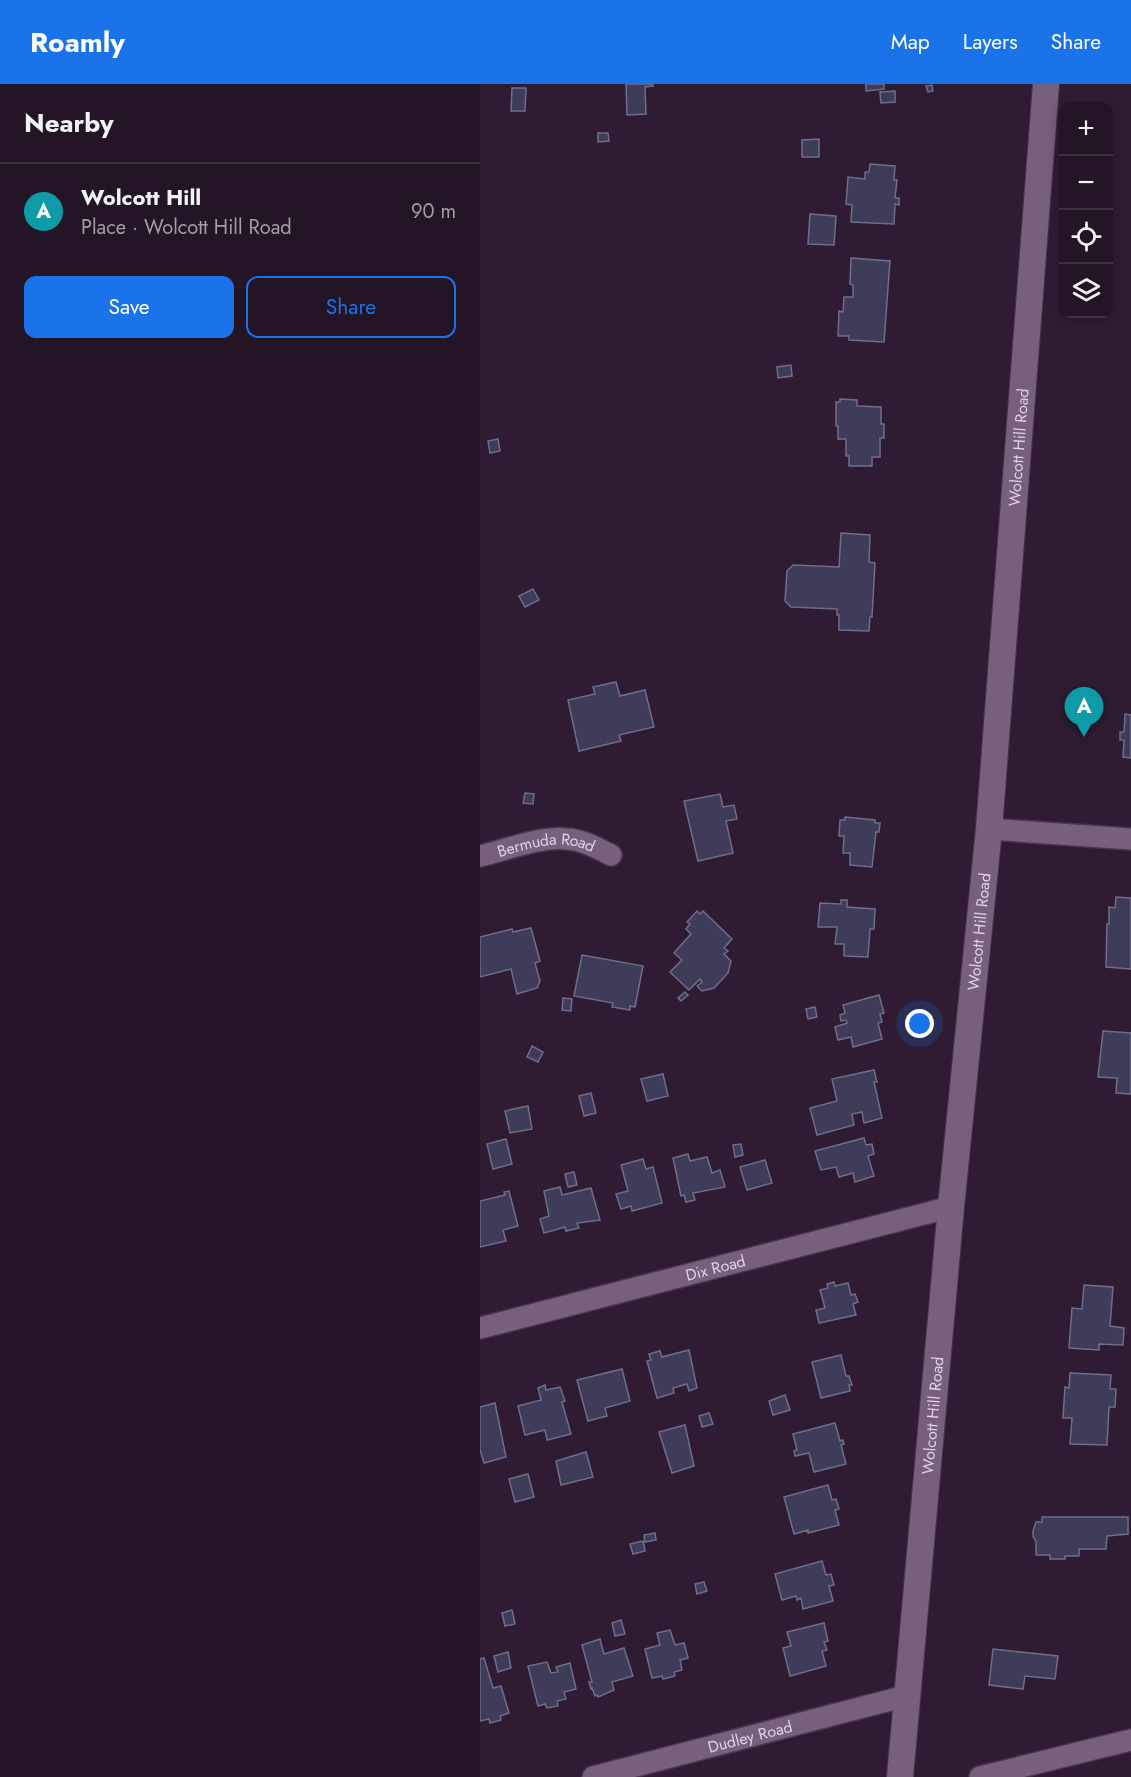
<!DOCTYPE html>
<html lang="en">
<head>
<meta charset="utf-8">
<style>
	:root { --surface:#231526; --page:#2f2232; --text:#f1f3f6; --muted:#a39fa7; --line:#403443; --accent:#1a73e8 }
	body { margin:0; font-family:Jost,sans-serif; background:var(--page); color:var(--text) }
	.controls { position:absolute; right:18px; top:18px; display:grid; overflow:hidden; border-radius:12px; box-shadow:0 3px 15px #0003 }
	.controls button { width:54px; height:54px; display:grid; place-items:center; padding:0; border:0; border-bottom:2px solid var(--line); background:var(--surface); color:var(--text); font:30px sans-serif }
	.you { position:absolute; left:440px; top:940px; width:21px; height:21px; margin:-15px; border:4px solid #fff; border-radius:50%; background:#1a73e8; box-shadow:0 0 0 9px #1a73e833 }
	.badge { display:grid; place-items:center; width:39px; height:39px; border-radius:50%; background:var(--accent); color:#fff; font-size:20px; font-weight:700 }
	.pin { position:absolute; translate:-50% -50px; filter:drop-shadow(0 2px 3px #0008) }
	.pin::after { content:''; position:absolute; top:32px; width:21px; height:18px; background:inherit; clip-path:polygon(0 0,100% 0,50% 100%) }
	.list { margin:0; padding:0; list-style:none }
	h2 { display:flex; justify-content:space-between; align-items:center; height:78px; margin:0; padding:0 24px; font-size:26px }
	h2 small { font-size:20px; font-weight:400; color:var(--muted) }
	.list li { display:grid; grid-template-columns:39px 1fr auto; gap:18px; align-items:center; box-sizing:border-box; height:96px; padding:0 24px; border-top:2px solid var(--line) }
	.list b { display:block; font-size:22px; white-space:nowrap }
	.list p { margin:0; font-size:20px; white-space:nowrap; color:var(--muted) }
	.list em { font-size:20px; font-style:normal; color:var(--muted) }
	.actions { display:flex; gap:12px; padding:18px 24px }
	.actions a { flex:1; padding:14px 0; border:2px solid var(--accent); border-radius:12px; text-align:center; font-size:21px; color:var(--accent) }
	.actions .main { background:var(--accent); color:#fff }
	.icon { flex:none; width:33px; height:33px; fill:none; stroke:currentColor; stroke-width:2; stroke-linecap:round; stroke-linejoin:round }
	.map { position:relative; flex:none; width:651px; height:1693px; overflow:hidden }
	header { display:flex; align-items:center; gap:36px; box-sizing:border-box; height:84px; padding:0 30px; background:var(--accent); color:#fff }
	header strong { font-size:28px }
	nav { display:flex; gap:33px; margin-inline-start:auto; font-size:21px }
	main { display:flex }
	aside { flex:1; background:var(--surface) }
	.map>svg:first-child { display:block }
</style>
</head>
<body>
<header>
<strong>Roamly</strong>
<nav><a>Map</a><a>Layers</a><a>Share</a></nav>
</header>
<main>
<aside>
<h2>Nearby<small></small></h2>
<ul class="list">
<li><span class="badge" style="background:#0f9aa8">A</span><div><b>Wolcott Hill</b><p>Place · Wolcott Hill Road</p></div><em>90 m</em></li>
</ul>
<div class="actions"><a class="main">Save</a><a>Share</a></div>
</aside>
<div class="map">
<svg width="651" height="1693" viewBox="0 0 651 1693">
	<rect width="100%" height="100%" fill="#2f1c33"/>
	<g fill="#3f3c59" stroke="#6f6d8c" stroke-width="1.5">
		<polygon points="146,0 173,0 173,2 165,3 166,30 147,31"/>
		<polygon points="386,0 404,0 404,5 386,7"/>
		<polygon points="452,1 453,7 448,8 446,2"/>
		<polygon points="32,4 46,4 45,27 31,27"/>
		<polygon points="415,7 415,18 401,19 400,8"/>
		<polygon points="118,49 128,49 129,57 118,58"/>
		<polygon points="339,55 339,73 322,73 322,56"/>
		<polygon points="390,80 415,82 414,96 417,96 415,114 419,114 419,121 415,120 414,140 371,138 372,121 366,120 368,93 385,95 385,88 389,88"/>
		<polygon points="330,130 356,132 354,161 328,160"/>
		<polygon points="371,174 410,177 404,258 369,256 369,252 358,252 359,227 363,228 364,213 373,213 373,201 370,200"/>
		<polygon points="311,281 312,292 298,294 297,283"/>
		<polygon points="360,315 377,316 377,322 401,323 401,340 404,340 404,354 400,354 400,373 392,373 392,382 369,382 369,372 366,372 366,355 358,355 358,342 356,342 356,318 360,318"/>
		<polygon points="18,355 20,367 10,369 8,357"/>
		<polygon points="361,449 390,451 389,478 395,479 392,533 390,533 389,547 359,546 359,531 357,531 357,525 311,523 305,517 307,487 313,481 359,483"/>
		<polygon points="53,505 59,516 45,523 39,512"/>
		<polygon points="136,598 140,612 165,606 174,643 139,651 141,657 99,667 88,616 115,610 113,603"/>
		<polygon points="645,630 651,631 651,674 643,673 644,656 640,656 640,648 644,648"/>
		<polygon points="45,709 54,710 53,720 43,719"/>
		<polygon points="240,710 243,723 254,721 257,735 246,737 253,769 218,777 204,717"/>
		<polygon points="365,733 395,736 395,739 400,739 399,748 396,748 392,783 370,781 370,769 363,769 364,752 359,752 360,736 365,736"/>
		<polygon points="636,813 651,814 651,885 626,883 627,840 629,840 629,823 635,824"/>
		<polygon points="361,816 367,816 367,823 395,825 394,845 390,845 388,873 364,872 364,860 355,860 357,843 338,843 340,819 361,820"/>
		<polygon points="217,827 220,830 223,827 252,855 244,864 248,867 244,870 251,877 248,889 234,904 222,907 217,902 222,898 220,895 209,906 190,888 202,876 194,869 211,850 206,845 210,840 207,838"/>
		<polygon points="51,844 60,877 55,879 60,897 57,904 37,910 31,885 0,893 0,853 32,845 33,848"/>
		<polygon points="102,871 163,882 155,923 150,922 150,926 132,923 133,919 94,912"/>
		<polygon points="205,908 208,911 201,917 198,914"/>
		<polygon points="399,911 404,929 400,930 402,938 398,939 402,955 373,963 371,953 358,956 355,943 367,939 366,936 361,937 360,931 365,929 363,921"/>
		<polygon points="83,914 92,915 91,927 82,926"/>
		<polygon points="335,923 337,933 328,935 326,925"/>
		<polygon points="623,947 651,949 651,1010 636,1009 637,994 618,993"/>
		<polygon points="52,962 63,968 58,978 47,973"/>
		<polygon points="394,986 397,998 394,998 402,1034 384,1039 382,1028 372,1030 374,1041 337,1051 330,1024 357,1017 352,995"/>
		<polygon points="183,990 188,1012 167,1017 161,995"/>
		<polygon points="111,1009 116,1029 104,1032 99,1012"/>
		<polygon points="48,1022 52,1045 30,1049 25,1027"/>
		<polygon points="384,1054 386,1061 392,1060 394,1070 388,1072 394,1092 375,1098 373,1089 359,1093 356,1083 341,1086 335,1067"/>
		<polygon points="26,1055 32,1080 13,1085 7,1060"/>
		<polygon points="261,1060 263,1071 255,1073 253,1061"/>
		<polygon points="208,1070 210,1077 227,1073 232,1089 240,1086 245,1103 213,1109 215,1116 206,1118 204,1111 201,1112 193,1074"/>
		<polygon points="163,1075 166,1085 173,1083 182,1119 152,1127 151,1122 141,1125 136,1110 148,1107 141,1081"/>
		<polygon points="285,1076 292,1099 267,1106 260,1083"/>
		<polygon points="94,1088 97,1101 88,1103 85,1090"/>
		<polygon points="80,1103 82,1111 111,1104 120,1136 97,1139 99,1144 86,1147 85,1143 64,1149 60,1135 69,1132 64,1107"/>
		<polygon points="29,1107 38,1142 23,1146 26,1157 0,1163 0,1117 25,1111 24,1108"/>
		<polygon points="354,1198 355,1202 368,1199 371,1211 375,1210 378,1218 373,1220 376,1231 339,1239 336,1226 345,1224 340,1206 348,1204 347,1200"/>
		<polygon points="604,1201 633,1203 630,1242 644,1244 643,1261 619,1260 619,1266 589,1264 592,1224 602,1225"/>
		<polygon points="209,1266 217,1304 209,1307 207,1300 193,1304 194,1309 177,1314 167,1277 171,1276 169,1270 180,1267 182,1273"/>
		<polygon points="361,1271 366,1292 369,1292 372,1301 369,1301 370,1307 341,1314 332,1278"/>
		<polygon points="142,1285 150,1317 125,1324 127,1332 108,1337 97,1296"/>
		<polygon points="590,1289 631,1291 630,1305 636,1305 635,1323 629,1323 627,1361 590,1360 592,1334 583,1334 585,1303 589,1304"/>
		<polygon points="65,1301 66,1306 80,1303 85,1317 82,1318 91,1350 67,1356 65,1346 45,1351 38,1322 61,1316 58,1304"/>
		<polygon points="305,1311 310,1326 293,1331 289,1317"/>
		<polygon points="15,1319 26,1373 4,1379 0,1366 0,1323"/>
		<polygon points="229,1329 233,1340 222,1343 219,1332"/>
		<polygon points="355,1339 360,1357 363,1356 364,1360 361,1361 366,1380 334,1388 329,1369 315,1372 314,1367 317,1366 313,1350"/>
		<polygon points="205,1341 214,1382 192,1389 179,1348"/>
		<polygon points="106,1368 113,1393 81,1401 76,1377"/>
		<polygon points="48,1390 54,1413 35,1418 29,1395"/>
		<polygon points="348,1401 352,1416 356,1415 359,1425 355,1426 359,1441 328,1449 328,1446 314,1450 304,1413"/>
		<polygon points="562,1433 648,1433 648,1450 627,1452 626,1465 599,1465 599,1472 585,1472 585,1475 570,1475 570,1471 556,1471 556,1458 553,1452 553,1447 556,1438 562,1438"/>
		<polygon points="175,1449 176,1456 165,1458 164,1451"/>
		<polygon points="163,1457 165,1467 153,1470 150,1460"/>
		<polygon points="342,1477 346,1491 351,1490 354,1501 349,1502 353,1517 323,1525 321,1514 317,1516 316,1512 302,1516 295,1490"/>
		<polygon points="224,1498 227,1507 217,1510 215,1500"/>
		<polygon points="32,1526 35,1540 25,1542 22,1529"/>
		<polygon points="141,1536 145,1550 135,1552 132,1539"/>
		<polygon points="344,1539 348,1557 344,1558 347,1566 342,1567 346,1582 310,1592 303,1564 311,1562 307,1548"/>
		<polygon points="190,1546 195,1561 204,1559 208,1574 200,1576 202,1586 194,1588 195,1592 183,1595 182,1592 172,1594 165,1565 180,1561 177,1549"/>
		<polygon points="120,1555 124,1570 144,1564 153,1592 132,1598 134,1606 118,1613 117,1611 115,1612 112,1604 111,1605 109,1598 112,1598 102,1561"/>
		<polygon points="513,1565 578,1572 575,1595 545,1592 543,1605 509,1601"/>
		<polygon points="28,1568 31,1584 18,1588 14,1572"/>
		<polygon points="4,1574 13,1604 21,1602 29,1629 20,1632 21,1636 10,1639 9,1635 0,1637 0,1575"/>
		<polygon points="67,1578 71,1589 78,1588 76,1583 90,1579 96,1605 84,1608 86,1615 77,1617 78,1622 67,1624 65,1620 58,1622 48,1582"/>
	</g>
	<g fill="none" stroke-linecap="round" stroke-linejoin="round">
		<g stroke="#46374a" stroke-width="24">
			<g id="minor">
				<polyline points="509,745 651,755"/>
				<path id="s1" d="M 0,772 C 26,766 61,752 87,755 C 103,756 117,764 131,771"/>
				<path id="s2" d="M 0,1244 L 471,1123"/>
				<path id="s3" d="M 113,1693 L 426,1612"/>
				<polyline points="500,1693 651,1656"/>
			</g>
		</g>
		<g stroke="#46374a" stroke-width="28">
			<g id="tertiary">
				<path id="s4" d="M 420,1693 L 471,1123 L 509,745 L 566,0"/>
			</g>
		</g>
		<use href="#minor" stroke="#76607b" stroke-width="21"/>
		<use href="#tertiary" stroke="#76607b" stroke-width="26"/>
	</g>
	<g text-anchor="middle" stroke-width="6" stroke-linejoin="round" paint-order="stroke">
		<g font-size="16" fill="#dfd3e2" stroke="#120a14">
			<text dy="6" stroke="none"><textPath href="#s4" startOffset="1335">Wolcott Hill Road</textPath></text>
			<text dy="6" stroke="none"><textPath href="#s1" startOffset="68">Bermuda Road</textPath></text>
			<text dy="6" stroke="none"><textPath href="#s4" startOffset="849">Wolcott Hill Road</textPath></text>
			<text dy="6" stroke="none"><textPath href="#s2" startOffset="243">Dix Road</textPath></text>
			<text dy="6" stroke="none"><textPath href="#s4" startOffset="363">Wolcott Hill Road</textPath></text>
			<text dy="6" stroke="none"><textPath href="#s3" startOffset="162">Dudley Road</textPath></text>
		</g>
	</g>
</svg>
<div class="controls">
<button>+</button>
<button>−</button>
<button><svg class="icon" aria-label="locate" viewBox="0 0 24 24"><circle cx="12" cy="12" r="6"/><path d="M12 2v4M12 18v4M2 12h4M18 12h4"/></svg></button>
<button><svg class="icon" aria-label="layers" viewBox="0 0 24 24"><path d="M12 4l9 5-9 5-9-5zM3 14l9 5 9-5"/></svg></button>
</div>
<div class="you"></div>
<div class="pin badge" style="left:604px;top:653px;background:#0f9aa8">A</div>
</div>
</main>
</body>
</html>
